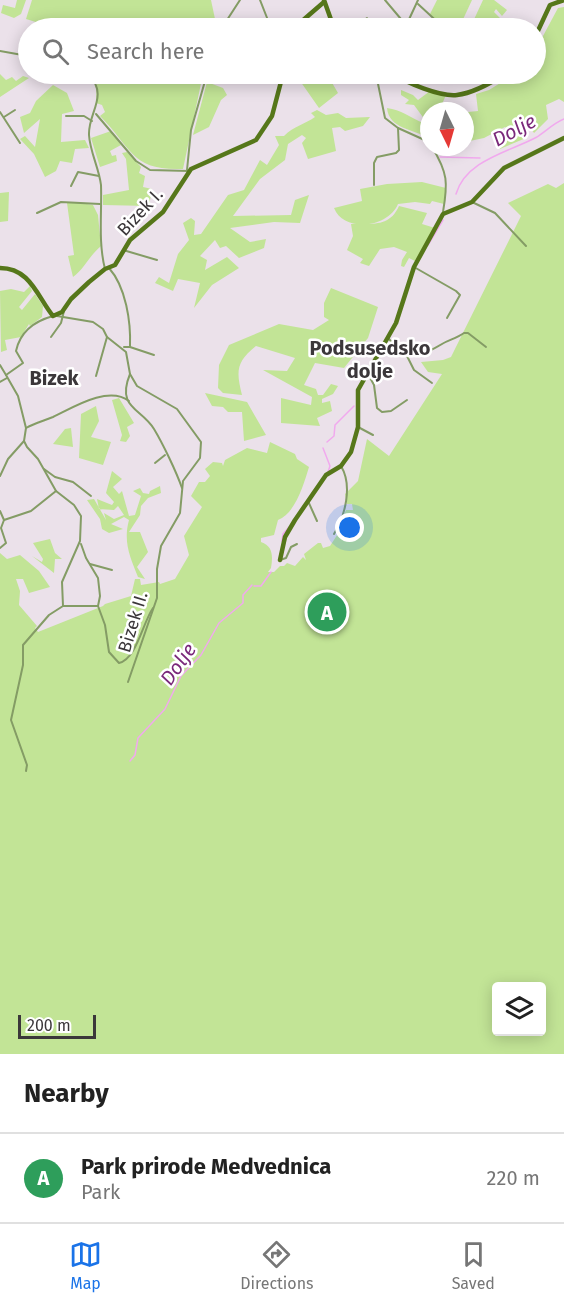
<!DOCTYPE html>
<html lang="en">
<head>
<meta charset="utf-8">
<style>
	:root { --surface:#fff; --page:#f2f2f2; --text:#222; --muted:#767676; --line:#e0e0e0; --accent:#1a73e8 }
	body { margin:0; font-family:"Fira Sans",sans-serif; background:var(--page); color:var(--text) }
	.controls { position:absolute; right:18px; bottom:18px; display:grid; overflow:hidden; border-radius:6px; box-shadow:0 3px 15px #0003 }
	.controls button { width:54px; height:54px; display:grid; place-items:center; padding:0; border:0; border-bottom:2px solid var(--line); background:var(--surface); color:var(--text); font:30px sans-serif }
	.compass { position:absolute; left:420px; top:102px; width:54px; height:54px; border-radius:50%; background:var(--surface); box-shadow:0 3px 15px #0003; rotate:175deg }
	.scale { position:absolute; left:18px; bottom:15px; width:78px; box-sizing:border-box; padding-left:6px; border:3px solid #3b373a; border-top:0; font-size:16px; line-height:21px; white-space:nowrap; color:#3b373a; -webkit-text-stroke:4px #fff; paint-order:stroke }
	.you { position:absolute; left:350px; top:528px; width:21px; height:21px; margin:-15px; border:4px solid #fff; border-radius:50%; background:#1a73e8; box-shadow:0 0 0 9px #1a73e833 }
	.badge { display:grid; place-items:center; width:39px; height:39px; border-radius:50%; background:var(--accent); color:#fff; font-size:20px; font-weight:700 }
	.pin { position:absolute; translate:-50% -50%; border:3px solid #fff; box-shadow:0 2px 6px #0006 }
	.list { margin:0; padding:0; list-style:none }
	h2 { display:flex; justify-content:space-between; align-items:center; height:78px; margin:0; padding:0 24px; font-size:26px }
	h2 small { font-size:20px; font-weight:400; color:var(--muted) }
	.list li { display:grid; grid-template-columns:39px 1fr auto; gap:18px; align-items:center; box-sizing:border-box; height:90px; padding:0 24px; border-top:2px solid var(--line) }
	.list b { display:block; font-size:22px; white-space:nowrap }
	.list p { margin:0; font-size:20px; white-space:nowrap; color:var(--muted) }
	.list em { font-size:20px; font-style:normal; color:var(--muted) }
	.icon { flex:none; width:33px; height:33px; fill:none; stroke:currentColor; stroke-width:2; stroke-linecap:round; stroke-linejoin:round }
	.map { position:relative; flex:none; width:564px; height:1054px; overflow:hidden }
	.search { position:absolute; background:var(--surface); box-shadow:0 3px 15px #0003; left:18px; right:18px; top:18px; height:66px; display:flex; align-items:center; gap:15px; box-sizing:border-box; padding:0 21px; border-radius:33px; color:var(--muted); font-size:22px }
	.sheet { height:168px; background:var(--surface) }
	nav { display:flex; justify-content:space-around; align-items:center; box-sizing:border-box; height:84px; border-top:2px solid var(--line); background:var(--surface); font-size:16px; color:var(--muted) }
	nav a { display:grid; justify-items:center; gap:3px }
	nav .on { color:var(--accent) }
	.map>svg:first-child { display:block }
</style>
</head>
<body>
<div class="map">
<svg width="564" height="1054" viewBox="0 0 564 1054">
	<rect width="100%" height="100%" fill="#ebe1ea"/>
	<g fill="#c2e496" fill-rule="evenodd">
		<polygon points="17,0 26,0 21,14 14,18 1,13 3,5 15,8"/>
		<polygon points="32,0 211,0 215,19 209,28 55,28 26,19"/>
		<polygon points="437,0 472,0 459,28 439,24 430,14"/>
		<polygon points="483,0 494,0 507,10 502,16 496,9 494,12 505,23 503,28 498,28 484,18 478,28 470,28"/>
		<polygon points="564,7 564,102 559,99 546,105 548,119 534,133 527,122 519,122 526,131 526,138 500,149 496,144 509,131 505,127 484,138 465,142 465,116 468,112 478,111 476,94 489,90 515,74 536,74 536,49 558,8"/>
		<polygon points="0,74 6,80 12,77 16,81 23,76 29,78 0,97"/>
		<path d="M 91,74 L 203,74 L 183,169 C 131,171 132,148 100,116 L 105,112 L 102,105 L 96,103 L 97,81 Z"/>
		<polygon points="304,74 313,76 314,74 327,74 338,93 319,108 298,78"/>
		<polygon points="207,82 223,88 227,95 221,100 209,127 193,135"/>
		<polygon points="53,85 67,93 74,111 62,114 61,142 85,140 89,148 75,149 72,163 60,161 56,171 45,177 34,154 20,139 25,136 35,147 40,119 24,133 20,117 30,113 36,101"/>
		<path d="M 401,90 L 413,95 L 418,100 L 430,91 L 446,95 L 439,111 L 429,111 L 429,138 C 413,129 389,129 387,108 C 401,110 410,117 423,123 L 425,120 L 414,105 L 405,104 L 409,100 L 401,95 Z"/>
		<path d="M 317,110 L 326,115 L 338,113 L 346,118 L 370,117 L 363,126 L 345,131 L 340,127 L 332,128 L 336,151 L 308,159 L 302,143 L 306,138 L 302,135 L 288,144 L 285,160 L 260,179 L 233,216 L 291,215 L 295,200 L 309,195 L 300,223 L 274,222 L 230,228 L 250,242 L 266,239 L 264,248 L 239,258 L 226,246 L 220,248 L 215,240 L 200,256 L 207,260 L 205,270 L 227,257 L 239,268 L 212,285 L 194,308 L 200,283 L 178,279 L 173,291 L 155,283 L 159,277 L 169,283 L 178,254 L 189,240 L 183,223 L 191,218 L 195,221 L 194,235 L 201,234 L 228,195 L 244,190 L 260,160 L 267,165 L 279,145 L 275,136 L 284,136 C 294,126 305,124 315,117 L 311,113 Z"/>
		<polygon points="111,131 121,145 110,151 112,156 116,155 117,161 100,167 91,138"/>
		<polygon points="127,152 141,167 139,173 145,176 143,187 152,189 149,206 103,205 103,195 129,190 126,159 122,153"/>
		<path d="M 422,182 L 446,188 L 444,204 L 432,201 L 430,204 L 415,202 L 398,204 C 388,228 344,233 334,208 L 362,201 L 360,189 L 387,184 Z"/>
		<path d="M 564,183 L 564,1054 L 0,1054 L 0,553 L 7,559 L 20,555 L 39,571 L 50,587 L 29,593 L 23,579 L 16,579 L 20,591 L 19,605 L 37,626 L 35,628 L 38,632 L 103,606 L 105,604 L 131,596 L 135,579 L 140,579 L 141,585 L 159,582 L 160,584 L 175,579 L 189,555 L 184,536 L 202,507 L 191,496 L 199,482 L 205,482 L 210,476 L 205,469 L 213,462 L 222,463 L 223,466 L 225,460 L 247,448 L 267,453 L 270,442 L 295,454 L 297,459 L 309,467 C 304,483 296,513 278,520 L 274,535 L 261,538 L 261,542 C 273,546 273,556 271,568 L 268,572 L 274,572 L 280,566 L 284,566 L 287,563 L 295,566 L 303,557 L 306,560 L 304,554 L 318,543 L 321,543 L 323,548 L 330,546 L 343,526 L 339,525 L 346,510 L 353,510 L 352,504 L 347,504 L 345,494 L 358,481 L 367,439 L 389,456 L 442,374 L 428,372 L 421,362 L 443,360 L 451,357 L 521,216 L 508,203 L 548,184 L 556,188 ZM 496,986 L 542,986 L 542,1032 L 496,1032 Z"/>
		<polygon points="9,192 8,221 0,222 0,193"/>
		<path d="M 75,202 L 93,205 L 98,215 L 101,246 C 89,256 85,268 73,277 L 68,256 L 74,255 L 67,203 Z"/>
		<path d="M 399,206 L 427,213 L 422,224 L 435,228 L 415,261 L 409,258 L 404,267 L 401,266 L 402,260 L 407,252 L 394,247 L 380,249 L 369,266 L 360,263 L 363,259 L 347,250 L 353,236 L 351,224 C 372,223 389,228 399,206 Z"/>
		<polygon points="30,286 32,291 19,307 22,310 35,294 43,306 42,317 30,326 29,324 21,337 5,340 7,350 1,352 0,291 11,289 24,292"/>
		<path d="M 331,288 L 378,307 L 368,338 L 344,368 L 315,363 L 304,385 L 316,389 L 318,395 L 323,395 L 331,384 L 338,386 L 333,394 L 322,399 L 322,403 L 330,401 L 332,411 L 317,418 L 320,426 L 281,423 L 281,398 L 311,405 L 312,397 L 263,370 L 287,371 L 295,358 L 256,346 C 236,362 236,371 242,395 L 223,393 L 218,388 L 219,365 L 229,345 L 279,324 L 313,330 L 329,320 L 324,317 L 324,303 Z"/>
		<polygon points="205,393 247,402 266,435 244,441 242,412 228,412 223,407 212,406"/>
		<polygon points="119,398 134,423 127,427 130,436 126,442 120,441 122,435 112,400"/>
		<polygon points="96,406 99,421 91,437 111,442 103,465 79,458 81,414"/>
		<polygon points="71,428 73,447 53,444 65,429"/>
		<path d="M 112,471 L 122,479 L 113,487 L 119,494 L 122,491 L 129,516 L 135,515 L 141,496 L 133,491 L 140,488 L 143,493 L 149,494 L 150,491 L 160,486 L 161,493 L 148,498 L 141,506 L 140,515 L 129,532 L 140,532 L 148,552 L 137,567 L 145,579 L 138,577 C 130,557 123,542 129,520 L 124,517 L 111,524 L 123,529 L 109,533 L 102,529 L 100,519 L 87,500 L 94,499 L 106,520 L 104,513 L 114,519 L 124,515 L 118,506 L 114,510 L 99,509 L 97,499 L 112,505 L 114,502 L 106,493 Z"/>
		<polygon points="50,539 55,553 62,559 55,559 54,573 32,556 42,562 43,559 33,543"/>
	</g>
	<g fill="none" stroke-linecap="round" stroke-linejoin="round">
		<g stroke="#f1a9ee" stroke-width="1.5">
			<polyline points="440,157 480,158"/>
			<path d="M 456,194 C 466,160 509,152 537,137 C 546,131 554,123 564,119"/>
			<polyline points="428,245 443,220"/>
			<polyline points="327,442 334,436 335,425 354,406"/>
			<polyline points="323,448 330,466 328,472"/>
			<polyline points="282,541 283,534 289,527"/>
			<polyline points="254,586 261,586 271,572"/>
			<polyline points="130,761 135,755 138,738 165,709 181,676 201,655 219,623 243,603 243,595 252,585"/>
		</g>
		<g stroke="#849c65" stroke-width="2">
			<polyline points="260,0 271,28"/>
			<polyline points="385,0 406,25"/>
			<polyline points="418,4 444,28"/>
			<polyline points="224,28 227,20 240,0"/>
			<polyline points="354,28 367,18"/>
			<polyline points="405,28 418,0"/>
			<polyline points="0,51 28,56"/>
			<path d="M 89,74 C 109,97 88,112 89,135 C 90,152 99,168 101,185 C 102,212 98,242 105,269"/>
			<polyline points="292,74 296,79"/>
			<polyline points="376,74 385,118 398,128 429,142"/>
			<polyline points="0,112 20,143"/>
			<polyline points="96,114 136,161 150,170 189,171"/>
			<polyline points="66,116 84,116 92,121"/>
			<polyline points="4,117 15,110"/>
			<path d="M 432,147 C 448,173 448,183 443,212"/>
			<polyline points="187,170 191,130 207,74"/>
			<polyline points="374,185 374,163 377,157 396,153 399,150 398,128"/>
			<polyline points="71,186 78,172 99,176"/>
			<polyline points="472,202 495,213 526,246"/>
			<polyline points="37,213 61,202 100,204"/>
			<polyline points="123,250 157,260"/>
			<polyline points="414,267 456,291 460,295 447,318"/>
			<path d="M 109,268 C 126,287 131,322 130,347 L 124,347"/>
			<polyline points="57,316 93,322 103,329 107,337 126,352 130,374 137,386 177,409 201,442 200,458 183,481 180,513 161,546 157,569 157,598 128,682"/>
			<polyline points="51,337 61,323 64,311"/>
			<path d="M 387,337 C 408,360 417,359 442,344 C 449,340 457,338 464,333 L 468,333 L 486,347"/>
			<polyline points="130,347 154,355"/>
			<polyline points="406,354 414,370 432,383"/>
			<polyline points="0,365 6,375"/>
			<path d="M 130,374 C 116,408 141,408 154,429 C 163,444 176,471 182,488"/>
			<polyline points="368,374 374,385 377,408 382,412 391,411 407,400"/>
			<polyline points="96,376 107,337"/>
			<polyline points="0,382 7,378"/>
			<polyline points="358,427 373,435"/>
			<path d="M 26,428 C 35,423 43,421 53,417 C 72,408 108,385 129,401"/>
			<polyline points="155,463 165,455"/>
			<polyline points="44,469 55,477 73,482 91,496"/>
			<polyline points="0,476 8,459 24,441"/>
			<polyline points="308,501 317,521"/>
			<polyline points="0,511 4,520 1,528 6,543 0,548"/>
			<polyline points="4,520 31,511 56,491"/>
			<path d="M 334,534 C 345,516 353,486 341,466"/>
			<path d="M 81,544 L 86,558 L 98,578 L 100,596 L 98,606 L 105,625 L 109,652 L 119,663 C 136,660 143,622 153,608"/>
			<polyline points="280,560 286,558 291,547 297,544"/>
			<polyline points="90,564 112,570"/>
			<polyline points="63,606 98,606"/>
			<path d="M 26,771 L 27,765 L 11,720 L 23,665 L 23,645 L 49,615 L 63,606 L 62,582 L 80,541 L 81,516 L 74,505 L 56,491 L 38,459 L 27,447 L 24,441 L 26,428 L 18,396 L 6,375 L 23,363 L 16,351 C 20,332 35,321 53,316"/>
		</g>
		<g stroke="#56771a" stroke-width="4.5">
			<polyline points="324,0 334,28"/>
			<polyline points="294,28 324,2"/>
			<polyline points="536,35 550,5 564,0"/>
			<path d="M 394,74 C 406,83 441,97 457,95 C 474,93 491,83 505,74"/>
			<path d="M 0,268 C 30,268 37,296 53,316 L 62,312 L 71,299 L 89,282 L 105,269 L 115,265 L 130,240 L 163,212 L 191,169 L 256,140 L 272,116 L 283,74"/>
			<polyline points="280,560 285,537 295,520 326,475 341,466 351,452 358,427 358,390 396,323 414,267 443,214 472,202 504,168 564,138"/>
		</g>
	</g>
	<g text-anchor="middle" stroke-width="5" stroke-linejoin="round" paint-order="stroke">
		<g font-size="18" fill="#3b373a" stroke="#fff">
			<text transform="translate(140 212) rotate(-47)" y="6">Bizek I.</text>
			<text transform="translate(133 622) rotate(-73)" y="6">Bizek II.</text>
		</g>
		<g font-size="20" font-style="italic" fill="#7a287a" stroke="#fff">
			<text transform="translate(514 130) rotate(-28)" y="7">Dolje</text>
			<text transform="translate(178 664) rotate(-55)" y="7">Dolje</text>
		</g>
		<g font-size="20" font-weight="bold" fill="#3b373a" stroke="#fff">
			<text x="370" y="355">Podsusedsko<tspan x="370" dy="23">dolje</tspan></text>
			<text x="54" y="385">Bizek</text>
		</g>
	</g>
</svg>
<div class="controls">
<button><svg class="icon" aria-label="layers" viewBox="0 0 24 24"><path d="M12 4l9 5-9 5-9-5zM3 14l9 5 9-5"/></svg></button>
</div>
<svg class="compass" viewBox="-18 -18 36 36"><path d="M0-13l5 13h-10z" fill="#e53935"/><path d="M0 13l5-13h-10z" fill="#767676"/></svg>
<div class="scale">200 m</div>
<div class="you"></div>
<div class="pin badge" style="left:327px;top:612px;background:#2e9e5b">A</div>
<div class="search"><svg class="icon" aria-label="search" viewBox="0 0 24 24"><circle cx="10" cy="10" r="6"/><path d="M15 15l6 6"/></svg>Search here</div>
</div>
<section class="sheet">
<h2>Nearby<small></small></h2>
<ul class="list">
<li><span class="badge" style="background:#2e9e5b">A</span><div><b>Park prirode Medvednica</b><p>Park</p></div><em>220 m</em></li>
</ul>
</section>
<nav>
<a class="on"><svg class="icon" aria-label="map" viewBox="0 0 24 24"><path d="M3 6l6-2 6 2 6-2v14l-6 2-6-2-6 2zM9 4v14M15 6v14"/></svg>Map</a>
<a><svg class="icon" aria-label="directions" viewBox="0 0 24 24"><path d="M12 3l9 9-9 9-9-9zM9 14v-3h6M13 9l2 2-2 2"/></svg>Directions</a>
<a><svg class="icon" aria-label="saved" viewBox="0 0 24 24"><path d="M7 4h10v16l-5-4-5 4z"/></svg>Saved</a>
</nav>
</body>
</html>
